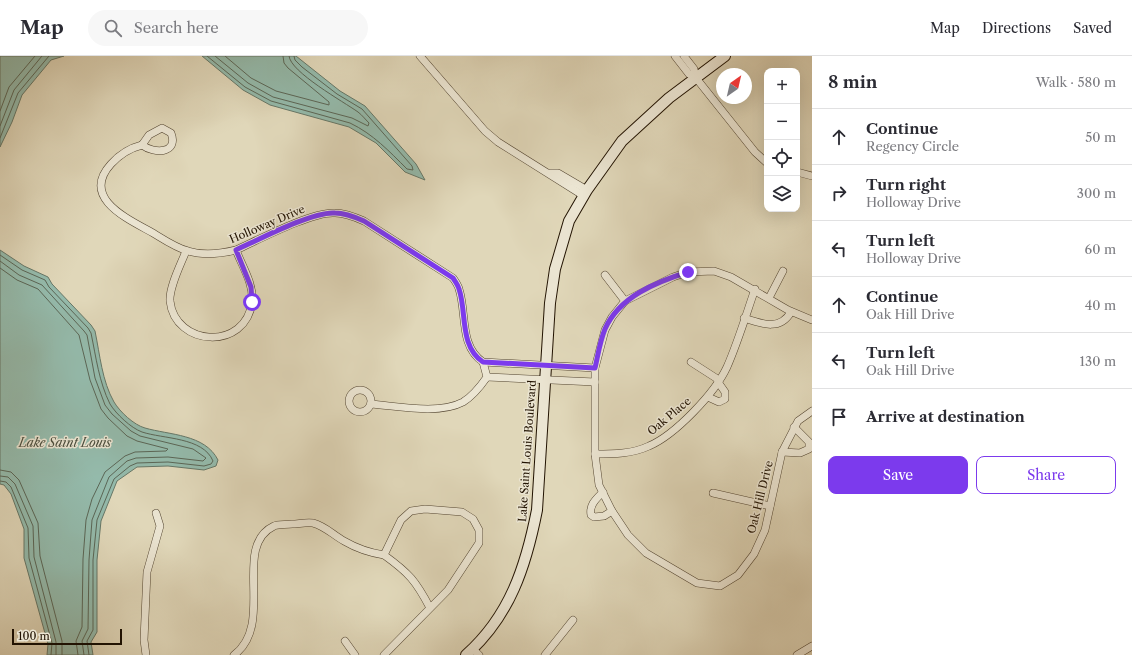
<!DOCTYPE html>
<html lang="en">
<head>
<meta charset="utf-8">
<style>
	:root { --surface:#fff; --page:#f7f7f7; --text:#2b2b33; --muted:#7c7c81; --line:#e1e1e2; --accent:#7c3aed }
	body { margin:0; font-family:"Libre Caslon Text",serif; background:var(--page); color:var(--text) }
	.controls { position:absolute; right:12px; top:12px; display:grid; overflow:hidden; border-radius:8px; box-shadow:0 4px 16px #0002 }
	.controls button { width:36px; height:36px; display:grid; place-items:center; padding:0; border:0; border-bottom:1px solid var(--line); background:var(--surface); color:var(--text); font:20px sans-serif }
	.compass { position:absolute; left:716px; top:12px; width:36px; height:36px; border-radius:50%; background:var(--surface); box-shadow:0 4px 16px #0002; rotate:34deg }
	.scale { position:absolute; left:12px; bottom:10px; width:110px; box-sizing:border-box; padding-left:4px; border:2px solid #221302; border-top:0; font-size:11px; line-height:14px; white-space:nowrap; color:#221302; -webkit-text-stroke:3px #ebe5d2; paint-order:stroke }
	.stop { position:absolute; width:12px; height:12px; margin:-9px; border:3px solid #7c3aed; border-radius:50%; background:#fff }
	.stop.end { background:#7c3aed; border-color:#fff; box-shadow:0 1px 4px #0008 }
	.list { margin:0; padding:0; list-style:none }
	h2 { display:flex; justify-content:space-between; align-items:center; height:52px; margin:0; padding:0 16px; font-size:17px }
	h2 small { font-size:13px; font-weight:400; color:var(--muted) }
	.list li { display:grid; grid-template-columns:26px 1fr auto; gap:12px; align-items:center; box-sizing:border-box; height:56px; padding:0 16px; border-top:1px solid var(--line) }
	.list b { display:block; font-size:15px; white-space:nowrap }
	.list p { margin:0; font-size:13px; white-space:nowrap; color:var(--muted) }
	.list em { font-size:13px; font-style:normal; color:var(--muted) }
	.actions { display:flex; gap:8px; padding:12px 16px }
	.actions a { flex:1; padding:9px 0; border:1px solid var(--accent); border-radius:8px; text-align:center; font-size:14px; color:var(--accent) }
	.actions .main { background:var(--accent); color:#fff }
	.icon { flex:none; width:22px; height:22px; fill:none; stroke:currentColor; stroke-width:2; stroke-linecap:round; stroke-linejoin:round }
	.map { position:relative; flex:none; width:812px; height:599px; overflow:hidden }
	header { display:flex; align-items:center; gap:24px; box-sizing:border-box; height:56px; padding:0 20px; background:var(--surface); border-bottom:1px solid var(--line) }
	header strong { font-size:19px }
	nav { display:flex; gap:22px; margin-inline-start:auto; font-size:14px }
	.search { width:280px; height:36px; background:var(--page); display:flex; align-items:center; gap:10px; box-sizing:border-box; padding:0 14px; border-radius:22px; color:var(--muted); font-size:15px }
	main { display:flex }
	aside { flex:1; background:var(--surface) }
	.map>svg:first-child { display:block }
</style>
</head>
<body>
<header>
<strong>Map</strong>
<div class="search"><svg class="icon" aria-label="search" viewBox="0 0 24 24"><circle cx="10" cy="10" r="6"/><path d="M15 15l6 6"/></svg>Search here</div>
<nav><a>Map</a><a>Directions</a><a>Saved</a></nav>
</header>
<main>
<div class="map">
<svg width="812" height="599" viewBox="0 0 812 599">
	<rect width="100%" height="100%" fill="#e0d7b9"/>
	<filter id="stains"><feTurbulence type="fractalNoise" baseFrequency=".005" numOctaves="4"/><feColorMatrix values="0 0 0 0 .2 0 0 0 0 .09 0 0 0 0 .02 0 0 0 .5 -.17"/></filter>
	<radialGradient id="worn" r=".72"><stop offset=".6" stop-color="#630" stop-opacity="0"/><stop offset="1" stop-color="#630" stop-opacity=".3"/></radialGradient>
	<g fill="#94baab" stroke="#667767">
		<polygon points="0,0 64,0 51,4 22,39 12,66 0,91"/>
		<polygon points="202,0 296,0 340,35 365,50 416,108 425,124 405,116 376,87 349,71 270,49 243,34"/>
		<path d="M 0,194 L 24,210 L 48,221 L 52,228 L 91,269 L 95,275 C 100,299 102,325 114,346 C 120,356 134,369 145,372 C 169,379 205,378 218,404 L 216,410 L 204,414 L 168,410 L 137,411 L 117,425 L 101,465 L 97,504 L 97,576 L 91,586 L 93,599 L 47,599 L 48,588 L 24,502 L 24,473 L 11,438 L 4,429 L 0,428 Z"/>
	</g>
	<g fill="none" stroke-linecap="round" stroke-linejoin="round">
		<g stroke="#5b6656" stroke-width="1">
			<path d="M 207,0 L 245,31 L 271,45 L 350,67 C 373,78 389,95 407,113 L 413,114 L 412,110 L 362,53 L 337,38 L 302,11 L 295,4 L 294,0"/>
			<path d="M 215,0 L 248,27 L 273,41 L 352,62 L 368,70 L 369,67 C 365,63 362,59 358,56 C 344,46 290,16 289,0"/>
			<polyline points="225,0 251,22 276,35 329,49 329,46 288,12 284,7 283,0"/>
			<polyline points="0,55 9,31 35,0"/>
			<polyline points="0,70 14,34 42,0"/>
			<polyline points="0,82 18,37 49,0"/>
			<path d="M 0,199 L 22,214 L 45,224 L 49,231 L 88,272 L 91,277 C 96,301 99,326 110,348 C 116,358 131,372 142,376 C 163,383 203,381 213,405 L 211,408 L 204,410 L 168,406 L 137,407 L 130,410 L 114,423 L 97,464 L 93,504 L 93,574 L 87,585 L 89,599"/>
			<polyline points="0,205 19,219 42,229 84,275 87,279 95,322 105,349 112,358 131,375 140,380 193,393 206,402 203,405 168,401 136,402 127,405 109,421 92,464 89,504 88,573 82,585 84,599"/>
			<polyline points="0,212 17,224 38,233 79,279 90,324 101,353 108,362 127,380 137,385 168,393 166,395 135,396 125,400 105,416 92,443 86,464 83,503 82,571 76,585 78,599"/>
			<polyline points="0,414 11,416 19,424 38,467 40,500 62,585 62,599"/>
			<polyline points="0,420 8,421 15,428 33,470 34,501 56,586 56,599"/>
			<polyline points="0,425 6,426 11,431 28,472 29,502 52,587 51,599"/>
		</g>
		<g stroke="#524430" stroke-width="8">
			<g id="minor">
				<polyline points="420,0 485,75 498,86 584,140"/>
				<polyline points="675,0 689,18 696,22 755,96 767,107"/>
				<polyline points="684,0 694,13 696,22"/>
				<path d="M 162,72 L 171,77 C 179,98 154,98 142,89 L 149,79 Z"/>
				<path d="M 142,89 C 130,92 120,98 111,108 C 80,142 128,163 153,177 C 163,183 176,192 188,195 C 204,200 220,198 236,194 C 258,184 313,155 335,157 C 345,157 355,161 364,165 L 453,222 C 455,225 458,229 459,233 C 467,257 459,290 483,306 L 595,312"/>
				<polyline points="797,116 812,120"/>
				<polyline points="550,117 558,117 587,134"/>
				<path d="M 186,195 C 181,208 169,231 170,245 C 175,291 246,295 252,246 C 254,228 242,210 236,194"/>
				<polyline points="605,219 625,245"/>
				<polyline points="769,242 783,215"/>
				<path d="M 744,262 C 762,268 780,275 791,256"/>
				<polyline points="812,264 788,254 731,221 714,215 688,216 673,221 625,245 612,261 605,274 595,312 595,398 599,429 612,455 628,479 646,497 697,527 720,530 738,519 754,498 765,474 782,396 798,365 812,355"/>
				<polyline points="691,306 719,324"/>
				<polyline points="487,321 595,326"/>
				<circle cx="360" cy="345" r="11"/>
				<polyline points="708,341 719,346 725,343 725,336 718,326"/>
				<path d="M 371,348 C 397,350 439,359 463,346 C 473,340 480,331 487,321 L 483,306"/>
				<polyline points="782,396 800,397 809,393 809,386 794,371"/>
				<path d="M 595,398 C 613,398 632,398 649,390 C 675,379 715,337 727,311 C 738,286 746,259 755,233"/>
				<path d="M 603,436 C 596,443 589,449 591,459 L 594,461 L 604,460 L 612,455"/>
				<polyline points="713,437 770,450"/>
				<polyline points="345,585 355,599"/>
				<polyline points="473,593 479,599"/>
				<polyline points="146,599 144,584 147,516 160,470 156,457"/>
				<path d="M 234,599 C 276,568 231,490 274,470 C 278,468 286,469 292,468 C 298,468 306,466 313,467 C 325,470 333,479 344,485 C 356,492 371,497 384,499"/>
				<path d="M 384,599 L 448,534 L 479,487 L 479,474 L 473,463 L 462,456 L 425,453 L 411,455 L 401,464 L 384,499 C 409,517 416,525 430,552"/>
				<polyline points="545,599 573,564"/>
				<polyline points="797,599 812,590"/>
			</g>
		</g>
		<g stroke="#221302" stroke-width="12">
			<path id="secondary" d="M 466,599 C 510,560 526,510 537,454 L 550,247 L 555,213 L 569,165 L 587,134 L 622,85 L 669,42 L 725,0"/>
		</g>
		<use href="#minor" stroke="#ebe5d2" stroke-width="7"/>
		<use href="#secondary" stroke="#ebe5d2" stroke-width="10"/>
	</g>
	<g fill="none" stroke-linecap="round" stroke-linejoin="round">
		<path stroke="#7c3aed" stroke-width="5" d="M 252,246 L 251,231 L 236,194 C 258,184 313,155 335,157 C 345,157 355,161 364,165 L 453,222 C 455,225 458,229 459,233 C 467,256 459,290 483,306 L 595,312 C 598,299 600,285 605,273 C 619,241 656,226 688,216"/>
	</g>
	<g text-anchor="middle" stroke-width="3" stroke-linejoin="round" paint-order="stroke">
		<g font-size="11" fill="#221302" stroke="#ebe5d2">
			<text transform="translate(267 168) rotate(-23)" y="4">Holloway Drive</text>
			<text transform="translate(669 360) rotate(-40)" y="4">Oak Place</text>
			<text transform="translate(527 395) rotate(-86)" y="4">Lake Saint Louis Boulevard</text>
			<text transform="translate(760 441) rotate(-76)" y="4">Oak Hill Drive</text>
		</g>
		<g font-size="12" font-style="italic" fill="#4a4d3d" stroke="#ebe5d2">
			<text x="65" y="391">Lake Saint Louis</text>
		</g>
	</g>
	<rect width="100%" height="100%" filter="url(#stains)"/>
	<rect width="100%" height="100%" fill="url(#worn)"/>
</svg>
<div class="controls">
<button>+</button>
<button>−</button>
<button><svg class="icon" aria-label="locate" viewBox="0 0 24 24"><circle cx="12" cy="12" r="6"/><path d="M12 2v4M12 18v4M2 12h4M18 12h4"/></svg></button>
<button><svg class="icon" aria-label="layers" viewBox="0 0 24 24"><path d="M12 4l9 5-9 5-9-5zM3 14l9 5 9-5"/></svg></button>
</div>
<svg class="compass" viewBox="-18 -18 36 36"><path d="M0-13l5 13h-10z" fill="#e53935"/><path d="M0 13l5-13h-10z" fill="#7c7c81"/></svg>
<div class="scale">100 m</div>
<div class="stop" style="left:252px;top:246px"></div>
<div class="stop end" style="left:688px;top:216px"></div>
</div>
<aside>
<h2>8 min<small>Walk · 580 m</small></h2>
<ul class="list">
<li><svg class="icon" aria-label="ahead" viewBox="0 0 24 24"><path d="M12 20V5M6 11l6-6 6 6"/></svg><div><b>Continue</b><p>Regency Circle</p></div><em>50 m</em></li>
<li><svg class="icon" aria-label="right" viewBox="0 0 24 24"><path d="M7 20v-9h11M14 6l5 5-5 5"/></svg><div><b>Turn right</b><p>Holloway Drive</p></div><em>300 m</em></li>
<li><svg class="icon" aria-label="left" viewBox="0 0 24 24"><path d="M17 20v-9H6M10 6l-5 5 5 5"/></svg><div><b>Turn left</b><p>Holloway Drive</p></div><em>60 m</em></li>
<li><svg class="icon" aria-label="ahead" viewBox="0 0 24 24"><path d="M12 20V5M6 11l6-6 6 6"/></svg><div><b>Continue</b><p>Oak Hill Drive</p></div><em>40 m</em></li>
<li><svg class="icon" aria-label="left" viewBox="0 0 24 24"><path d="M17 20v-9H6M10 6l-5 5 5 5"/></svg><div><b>Turn left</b><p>Oak Hill Drive</p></div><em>130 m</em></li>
<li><svg class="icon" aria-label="arrive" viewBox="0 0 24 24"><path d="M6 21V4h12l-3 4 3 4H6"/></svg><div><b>Arrive at destination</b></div></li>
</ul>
<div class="actions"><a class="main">Save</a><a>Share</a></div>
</aside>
</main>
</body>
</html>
